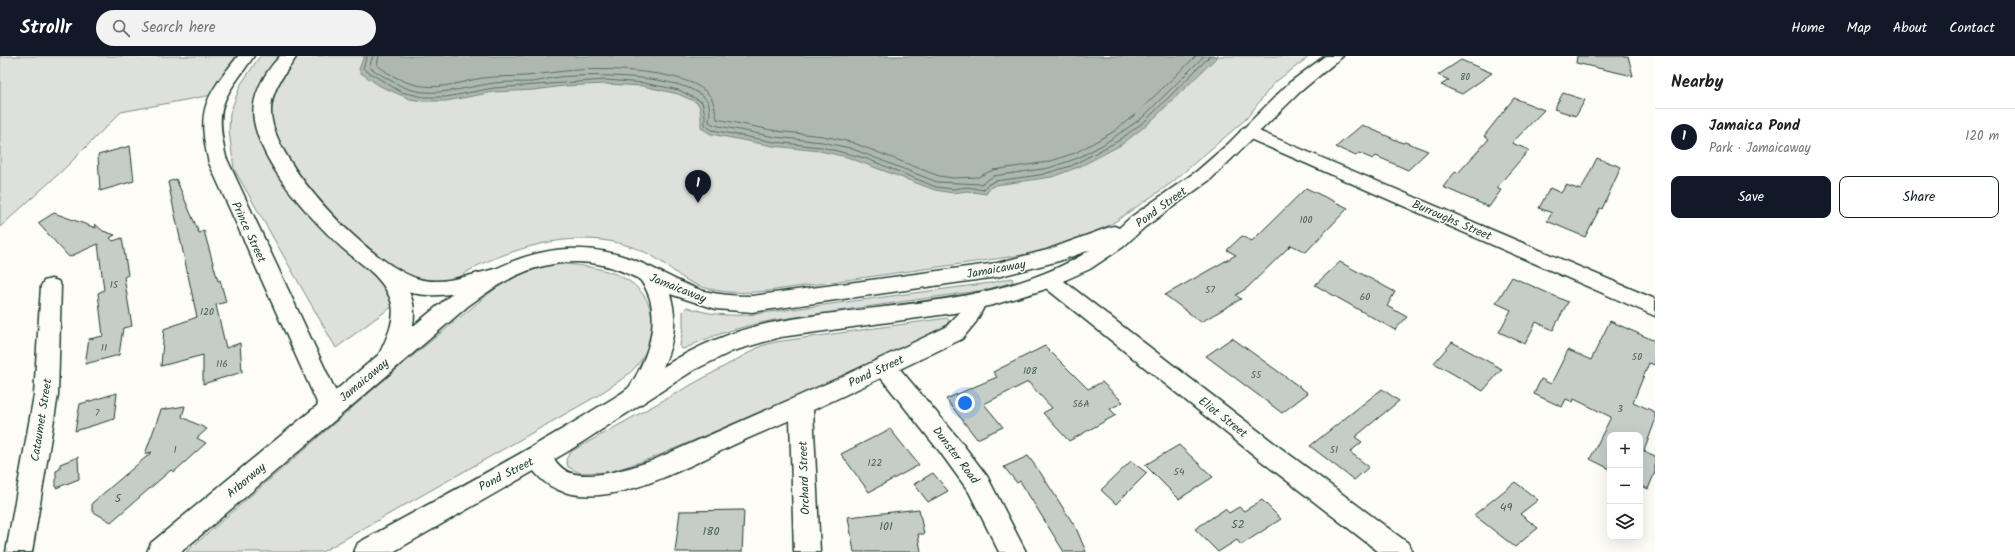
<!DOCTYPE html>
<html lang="en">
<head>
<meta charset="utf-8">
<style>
	:root { --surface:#fff; --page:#f2f2f2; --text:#202124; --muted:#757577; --line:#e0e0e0; --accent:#111827 }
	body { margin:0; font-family:Kalam,sans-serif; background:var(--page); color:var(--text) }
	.controls { position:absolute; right:12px; bottom:12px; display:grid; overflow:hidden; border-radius:8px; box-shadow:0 4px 16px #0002 }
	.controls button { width:36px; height:36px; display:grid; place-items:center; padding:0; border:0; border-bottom:1px solid var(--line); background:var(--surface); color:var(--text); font:20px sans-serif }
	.you { position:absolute; left:965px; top:347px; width:14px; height:14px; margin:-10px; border:3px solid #fff; border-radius:50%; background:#1a73e8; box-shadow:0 0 0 6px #1a73e833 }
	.badge { display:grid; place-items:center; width:26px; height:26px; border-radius:50%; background:var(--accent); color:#fff; font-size:13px; font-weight:700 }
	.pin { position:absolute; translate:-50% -33px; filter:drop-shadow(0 1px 2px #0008) }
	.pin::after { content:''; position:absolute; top:21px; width:14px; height:12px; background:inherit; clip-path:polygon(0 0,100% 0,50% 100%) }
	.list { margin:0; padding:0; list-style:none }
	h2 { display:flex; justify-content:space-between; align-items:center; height:52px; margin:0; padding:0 16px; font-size:17px }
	h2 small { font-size:13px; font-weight:400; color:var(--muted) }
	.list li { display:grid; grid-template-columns:26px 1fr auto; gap:12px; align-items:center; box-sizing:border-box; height:56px; padding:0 16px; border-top:1px solid var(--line) }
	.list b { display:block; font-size:15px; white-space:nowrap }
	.list p { margin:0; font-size:13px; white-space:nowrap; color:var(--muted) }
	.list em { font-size:13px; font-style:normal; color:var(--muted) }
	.actions { display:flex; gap:8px; padding:12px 16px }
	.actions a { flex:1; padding:9px 0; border:1px solid var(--accent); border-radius:8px; text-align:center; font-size:14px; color:var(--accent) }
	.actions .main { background:var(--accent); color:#fff }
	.icon { flex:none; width:22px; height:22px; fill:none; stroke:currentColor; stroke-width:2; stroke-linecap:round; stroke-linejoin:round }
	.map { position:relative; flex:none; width:1655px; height:496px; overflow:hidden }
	header { display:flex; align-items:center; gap:24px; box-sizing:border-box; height:56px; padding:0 20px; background:var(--accent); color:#fff }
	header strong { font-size:19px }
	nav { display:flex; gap:22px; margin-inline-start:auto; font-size:14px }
	.search { width:280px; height:36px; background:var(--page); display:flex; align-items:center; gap:10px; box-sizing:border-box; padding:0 14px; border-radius:22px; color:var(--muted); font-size:15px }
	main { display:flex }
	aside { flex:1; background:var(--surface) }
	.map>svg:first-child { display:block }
</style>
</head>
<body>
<header>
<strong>Strollr</strong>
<div class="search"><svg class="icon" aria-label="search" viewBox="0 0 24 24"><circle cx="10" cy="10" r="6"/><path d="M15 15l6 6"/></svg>Search here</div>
<nav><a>Home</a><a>Map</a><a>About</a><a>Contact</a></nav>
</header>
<main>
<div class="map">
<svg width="1655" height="496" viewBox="0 0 1655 496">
	<rect width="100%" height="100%" fill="#fdfcf7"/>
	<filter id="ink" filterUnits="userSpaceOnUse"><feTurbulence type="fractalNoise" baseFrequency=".025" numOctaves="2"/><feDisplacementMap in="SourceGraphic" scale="8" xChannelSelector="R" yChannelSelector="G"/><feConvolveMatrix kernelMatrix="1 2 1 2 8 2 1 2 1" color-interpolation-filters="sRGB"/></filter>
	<g filter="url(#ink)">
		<g fill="#dde0db" stroke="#7e8e88">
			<polygon points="0,0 240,0 212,39 121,56 62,115 0,171"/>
			<path d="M 260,0 L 1310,0 L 1274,27 L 1246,63 L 1170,128 L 1116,165 L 1088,181 L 1064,190 L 1035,197 L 996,203 L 768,235 C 738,238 706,238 680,220 C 667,210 655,200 640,194 C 587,172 532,186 481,208 C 472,212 464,219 455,223 C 449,225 441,223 434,226 C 399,243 367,269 336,292 L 234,113 L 229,75 L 230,57 L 241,28 Z"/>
			<path d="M 565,208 C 603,211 649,220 653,266 C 654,280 647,297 638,308 C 628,321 611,330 597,340 L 322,496 L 186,496 L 398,312 L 497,231 L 530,213 L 541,210 Z"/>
			<path d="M 1012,222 L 1013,226 L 985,234 L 775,264 C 744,270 714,278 686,292 L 682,293 L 680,290 L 683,271 L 683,255 L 687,251 C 707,258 726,260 747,259 L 990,227 Z"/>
			<polygon points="947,262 949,265 945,270 870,308 823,329 655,401 610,416 580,417 568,411 566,403 572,395 761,290 775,286"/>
		</g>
		<polygon fill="#aeb8b1" stroke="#75877f" points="364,0 1218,0 1148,68 1121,89 1081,110 1052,121 996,129 990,132 986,138 967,135 953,137 935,134 847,101 820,95 773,90 711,78 701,72 701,59 699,49 694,45 678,38 643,30 605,28 564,30 534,34 494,36 446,45 423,45 410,43 380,30 361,17 359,13"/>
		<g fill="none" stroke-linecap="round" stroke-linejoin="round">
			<g stroke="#586e66" stroke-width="1">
				<polyline points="367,0 363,12 365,14 401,36 424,41 446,41 494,32 605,24 644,27 679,34 702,46 705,58 705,69 712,74 774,86 821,91 865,102 936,131 953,133 968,131 983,134 987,129 995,125 1040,119 1071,110 1118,85 1145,65 1210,0"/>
				<path d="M 373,0 L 369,11 C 386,22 403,34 423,36 C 448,38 471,30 495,27 C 507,25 520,27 532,26 C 541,25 550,22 559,21 C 590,18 684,18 706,43 C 711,49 710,58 709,66 L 714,69 L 775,81 L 822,86 L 850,92 L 937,126 L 981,128 L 994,120 L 1049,112 L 1078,102 L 1104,88 L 1142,62 L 1204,0"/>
				<path d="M 379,0 L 377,9 C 391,20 406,28 423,30 C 444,33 463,25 483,22 C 497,20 511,21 526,20 C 543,18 560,15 577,14 C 607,12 692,14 710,40 C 715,47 715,55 717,63 L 776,75 L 823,80 L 851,86 L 939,120 L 953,122 L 978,121 L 993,114 L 1048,106 L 1075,97 L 1113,76 L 1137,57 L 1196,0"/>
			</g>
		</g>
		<g fill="#c6cdc7" stroke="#1f3d34">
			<polygon points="1577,0 1628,0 1633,20 1576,7"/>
			<polygon points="1461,4 1492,17 1462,38 1441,29 1449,24 1438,19"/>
			<polygon points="1563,37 1585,44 1576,60 1554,53"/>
			<polygon points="1514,42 1544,54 1512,87 1529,94 1496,132 1501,134 1489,151 1443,131 1455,116 1458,117 1489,83 1484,80"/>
			<polygon points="1362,69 1403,87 1405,86 1428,95 1408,114 1376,100 1373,103 1359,97 1356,100 1336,91"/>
			<polygon points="130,90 134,125 100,135 98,99"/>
			<polygon points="1597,102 1621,111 1602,153 1600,152 1585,181 1547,165 1552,157 1539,152 1550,132 1561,137 1566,129 1581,134"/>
			<polygon points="176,123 199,177 204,175 218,225 220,224 226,246 216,249 226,292 240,287 242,316 203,328 203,299 161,310 164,273 197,261 168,126"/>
			<polygon points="1306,132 1348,152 1306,196 1291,189 1247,232 1236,239 1241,243 1201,266 1165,239 1236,199 1227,194 1242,180 1252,185"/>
			<polygon points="54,157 96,172 95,168 103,175 115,179 110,182 113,185 122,182 128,219 124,221 132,270 123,272 119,299 85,308 89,283 103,280 98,237 104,234 98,188 69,201 38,167"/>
			<polygon points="1340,206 1395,236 1387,250 1407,261 1395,274 1315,229"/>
			<polygon points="1512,221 1568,246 1553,274 1536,266 1525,288 1499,276 1511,254 1496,247"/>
			<polygon points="1610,265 1655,285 1655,309 1649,307 1633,346 1655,356 1655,365 1644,395 1655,400 1655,416 1648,433 1640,429 1640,379 1610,379 1610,413 1590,403 1611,361 1574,343 1573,346 1566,343 1562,351 1534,338 1541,323 1551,328 1568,294 1591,304"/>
			<polygon points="1232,282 1308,337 1282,357 1206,300"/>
			<polygon points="1452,286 1502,313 1483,335 1434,307"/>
			<polygon points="1045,290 1088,333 1102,326 1123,346 1110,353 1116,359 1069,385 1043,357 1052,352 1028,326 984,348 1003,371 977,383 946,343 997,321 993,316"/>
			<polygon points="1382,333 1399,345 1355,381 1362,386 1350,396 1369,411 1354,424 1310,390"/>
			<polygon points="117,337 114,363 75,375 80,348"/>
			<polygon points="185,350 182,361 207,373 197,382 206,387 174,416 171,414 111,466 92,455 92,447 152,396 145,398 161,354"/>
			<polygon points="890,373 919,409 869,436 841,398"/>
			<polygon points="1179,389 1213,421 1179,443 1145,409"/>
			<polygon points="1028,400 1040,416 1076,472 1086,496 1064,496 1020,425 1017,427 1004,411"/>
			<polygon points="78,401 79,423 56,432 56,415 60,413 60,408"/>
			<polygon points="1131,405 1147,417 1116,448 1101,434"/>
			<polygon points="933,417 948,435 928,446 914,428"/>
			<polygon points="1515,426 1538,444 1520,458 1538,472 1515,491 1474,459"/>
			<polygon points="1262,444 1281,463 1241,489 1237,484 1218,496 1195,473 1225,453 1229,457 1239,451 1244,455"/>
			<polygon points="919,453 924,478 918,478 921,496 854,496 848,461"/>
			<polygon points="744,454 742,496 675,496 680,455"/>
		</g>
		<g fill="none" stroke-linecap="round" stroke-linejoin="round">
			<g stroke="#1f3d34" stroke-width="3">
				<g id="minor">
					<polygon points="1249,71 1655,243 1655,260 1243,80 1240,76 1243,72"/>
					<polygon points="1049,217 1056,219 1278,390 1408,487 1412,496 1379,496 1260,404 1042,229 1039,224 1042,219"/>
					<polygon points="51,223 58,225 61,230 58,339 32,496 6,496 34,339 41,230 44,225"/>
					<path d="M 977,237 L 984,240 L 987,245 L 976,266 L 962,283 L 900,313 L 958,382 L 987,420 L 1026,496 L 999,496 L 969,436 L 940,396 L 881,322 L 813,354 L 820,496 L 794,496 L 790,364 C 768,374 745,383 723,394 C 669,420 563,478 525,401 L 528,394 C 552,386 552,411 571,417 C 593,424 630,412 651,405 L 837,323 L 946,271 L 960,256 L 970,240 Z"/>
				</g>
			</g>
			<g stroke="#1f3d34" stroke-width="3">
				<g id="major">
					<path d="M 238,0 L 254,0 C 225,42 213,47 226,101 L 343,351 L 340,358 L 331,361 L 322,358 L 319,351 L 209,107 C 196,53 205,42 238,0 Z"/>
					<path d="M 280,0 L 297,0 C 285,18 271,33 271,56 C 272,107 372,210 419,223 C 444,230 475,217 499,212 L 507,214 L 510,219 L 507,224 C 476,233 441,245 409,236 C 421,259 409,288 397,309 L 389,312 L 381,309 L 377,303 C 384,287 396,267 392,248 C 385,221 360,208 341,191 C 309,161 262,110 254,65 C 250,42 264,17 280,0 Z"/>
				</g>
			</g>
			<g stroke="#1f3d34" stroke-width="3">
				<path id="highway" d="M 1325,0 L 1343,0 L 1301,35 L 1211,123 L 1145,171 L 1123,191 L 1090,213 L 1043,234 L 993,249 L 954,257 L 781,281 L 733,295 L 694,314 L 567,396 L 393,496 L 354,496 L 358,487 C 436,444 514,403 589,357 C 598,351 626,336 630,330 C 649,301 664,256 641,225 C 639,222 632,220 628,218 C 601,205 573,203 544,210 C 516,216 491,233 468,250 L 181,496 L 147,496 L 151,487 L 452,238 C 509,200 567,178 634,204 C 658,213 680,228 704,235 C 720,239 736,240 752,240 L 997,207 L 1047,194 L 1107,172 L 1114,170 L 1119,172 L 1131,161 L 1197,115 L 1228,88 L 1289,27 ZM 1090,194 C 1001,251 882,246 781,265 C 740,272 699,288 663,311 C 674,286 678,264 670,238 L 716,253 L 752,256 L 997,221 L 1059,205 Z"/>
			</g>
			<use href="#minor" fill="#fdfcf7" fill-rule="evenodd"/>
			<use href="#major" fill="#fdfcf7" fill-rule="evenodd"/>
			<use href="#highway" fill="#fdfcf7" fill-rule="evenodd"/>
		</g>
	</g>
	<g text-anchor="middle" stroke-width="3" stroke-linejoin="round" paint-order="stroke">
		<g font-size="9" fill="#496159">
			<text x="1465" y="24">80</text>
		</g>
		<g font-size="10" fill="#496159">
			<text x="1306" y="167">100</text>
			<text x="114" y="232">15</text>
			<text x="1210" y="237">57</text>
			<text x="1365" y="244">60</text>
			<text x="207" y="259">120</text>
			<text x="104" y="295">11</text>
			<text x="1637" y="304">50</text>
			<text x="222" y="311">116</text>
			<text x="1030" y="318">108</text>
			<text x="1256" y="322">55</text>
			<text x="1081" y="351">56A</text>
			<text x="1620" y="356">3</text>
			<text x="97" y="360">7</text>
			<text x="175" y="397">1</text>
			<text x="1334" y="397">51</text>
			<text x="875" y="410">122</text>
			<text x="1179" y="419">54</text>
		</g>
		<g font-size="12" fill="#1f3d34" stroke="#fdfcf7">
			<text transform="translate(1161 151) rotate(-36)" y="4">Pond Street</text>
			<text transform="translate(1452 164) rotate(23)" y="4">Burroughs Street</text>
			<text transform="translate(249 176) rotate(65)" y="4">Prince Street</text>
			<text transform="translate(996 213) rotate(-10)" y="4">Jamaicaway</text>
			<text transform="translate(678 232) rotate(22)" y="4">Jamaicaway</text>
			<text transform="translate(876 315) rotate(-25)" y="4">Pond Street</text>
			<text transform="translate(364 324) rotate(-40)" y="4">Jamaicaway</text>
			<text transform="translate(1223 361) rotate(38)" y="4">Eliot Street</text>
			<text transform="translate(41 364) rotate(-81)" y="4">Cataumet Street</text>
			<text transform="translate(956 399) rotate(53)" y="4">Dunster Road</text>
			<text transform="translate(506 418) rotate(-27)" y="4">Pond Street</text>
			<text transform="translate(804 422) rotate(-92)" y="4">Orchard Street</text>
			<text transform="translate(246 424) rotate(-40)" y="4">Arborway</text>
		</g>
		<g font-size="12" fill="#496159">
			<text x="118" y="446">5</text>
			<text x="1506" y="455">49</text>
			<text x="1238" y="472">52</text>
			<text x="886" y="474">101</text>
			<text x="711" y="479">180</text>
		</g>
	</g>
</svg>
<div class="controls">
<button>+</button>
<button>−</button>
<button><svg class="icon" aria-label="layers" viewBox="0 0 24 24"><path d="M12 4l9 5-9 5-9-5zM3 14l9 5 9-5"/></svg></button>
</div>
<div class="you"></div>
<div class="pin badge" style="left:698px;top:147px">1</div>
</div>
<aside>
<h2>Nearby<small></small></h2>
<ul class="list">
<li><span class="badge">1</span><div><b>Jamaica Pond</b><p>Park · Jamaicaway</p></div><em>120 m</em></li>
</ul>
<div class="actions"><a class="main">Save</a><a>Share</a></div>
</aside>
</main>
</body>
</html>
